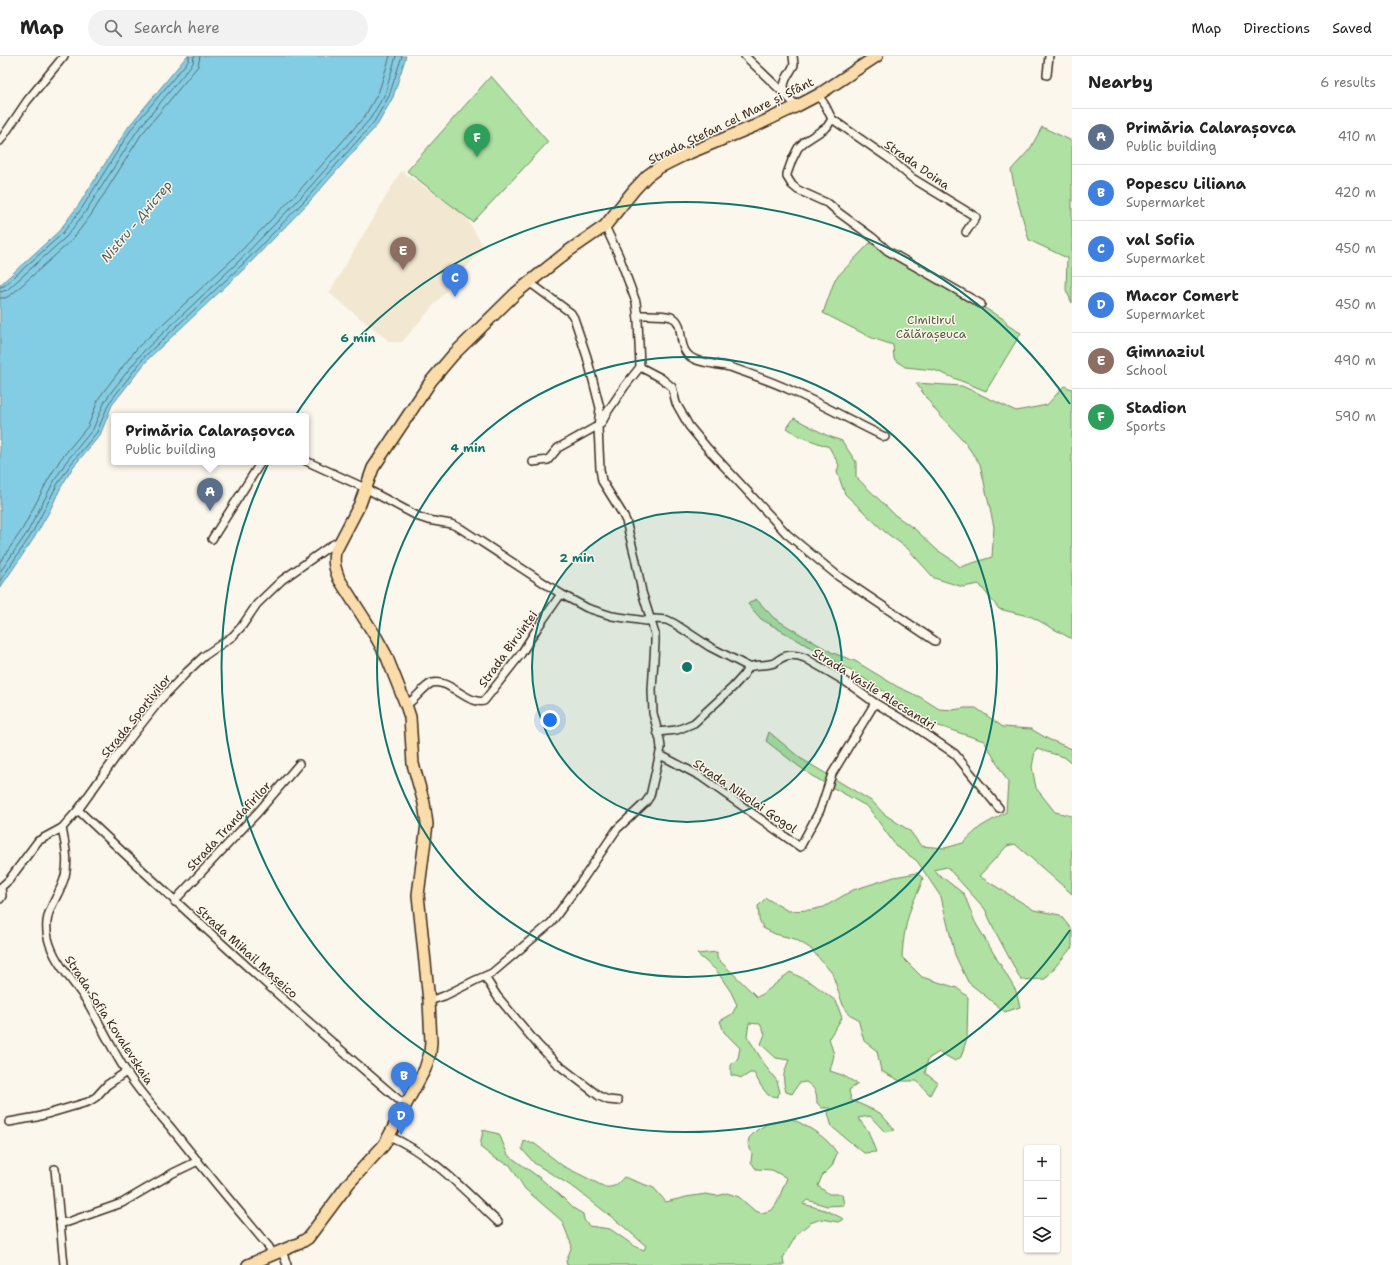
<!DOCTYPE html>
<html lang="en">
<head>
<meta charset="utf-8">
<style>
	:root { --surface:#fff; --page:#f2f2f2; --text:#222; --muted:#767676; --line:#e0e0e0; --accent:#c8321e }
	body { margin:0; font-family:"Shantell Sans",sans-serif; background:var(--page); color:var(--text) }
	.controls { position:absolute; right:12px; bottom:12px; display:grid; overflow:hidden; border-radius:4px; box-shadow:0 1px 3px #0004 }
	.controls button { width:36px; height:36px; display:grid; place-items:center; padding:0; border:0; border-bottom:1px solid var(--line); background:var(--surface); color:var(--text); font:20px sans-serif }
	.you { position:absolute; left:550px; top:664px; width:14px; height:14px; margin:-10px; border:3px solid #fff; border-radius:50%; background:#1a73e8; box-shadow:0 0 0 6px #1a73e833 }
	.badge { display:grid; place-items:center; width:26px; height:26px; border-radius:50%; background:var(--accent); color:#fff; font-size:13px; font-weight:700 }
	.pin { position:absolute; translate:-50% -33px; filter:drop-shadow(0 1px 2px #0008) }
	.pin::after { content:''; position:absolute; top:21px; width:14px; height:12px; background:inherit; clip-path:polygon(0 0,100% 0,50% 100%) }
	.popup { position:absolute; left:111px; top:357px; width:198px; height:52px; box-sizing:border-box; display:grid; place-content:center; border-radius:4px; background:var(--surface); filter:drop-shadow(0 1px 3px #0005); font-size:13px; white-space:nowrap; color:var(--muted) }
	.popup b { font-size:15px; color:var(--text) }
	.popup::after { content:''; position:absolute; left:50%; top:100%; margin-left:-8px; border:8px solid transparent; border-top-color:var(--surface) }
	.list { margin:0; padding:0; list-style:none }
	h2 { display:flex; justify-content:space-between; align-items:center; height:52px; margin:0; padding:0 16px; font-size:17px }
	h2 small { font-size:13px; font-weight:400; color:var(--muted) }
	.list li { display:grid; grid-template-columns:26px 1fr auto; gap:12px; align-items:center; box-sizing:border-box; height:56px; padding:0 16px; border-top:1px solid var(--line) }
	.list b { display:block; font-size:15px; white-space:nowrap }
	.list p { margin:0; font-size:13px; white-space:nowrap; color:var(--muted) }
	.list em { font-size:13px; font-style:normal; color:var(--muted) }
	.icon { flex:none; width:22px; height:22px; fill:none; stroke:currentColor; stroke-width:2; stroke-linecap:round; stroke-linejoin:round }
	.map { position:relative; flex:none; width:1072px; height:1209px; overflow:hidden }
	header { display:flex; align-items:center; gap:24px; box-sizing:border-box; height:56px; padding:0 20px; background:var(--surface); border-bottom:1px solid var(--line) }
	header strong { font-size:19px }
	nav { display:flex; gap:22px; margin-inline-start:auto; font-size:14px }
	.search { width:280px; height:36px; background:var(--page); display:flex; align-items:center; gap:10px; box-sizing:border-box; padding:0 14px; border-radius:22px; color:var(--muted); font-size:15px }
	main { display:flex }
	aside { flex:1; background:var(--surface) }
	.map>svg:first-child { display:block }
</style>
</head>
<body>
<header>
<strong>Map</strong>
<div class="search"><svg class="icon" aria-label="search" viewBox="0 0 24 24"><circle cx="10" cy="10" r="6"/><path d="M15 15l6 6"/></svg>Search here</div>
<nav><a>Map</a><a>Directions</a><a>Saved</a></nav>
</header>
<main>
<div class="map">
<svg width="1072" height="1209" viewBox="0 0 1072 1209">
	<rect width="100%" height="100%" fill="#fbf7ec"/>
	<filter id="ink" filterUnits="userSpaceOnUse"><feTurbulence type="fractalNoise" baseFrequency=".025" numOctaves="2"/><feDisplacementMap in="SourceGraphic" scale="8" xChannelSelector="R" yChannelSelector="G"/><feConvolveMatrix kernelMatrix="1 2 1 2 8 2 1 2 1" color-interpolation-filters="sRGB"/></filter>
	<g filter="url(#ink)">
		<polygon fill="#f2e7d1" points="401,115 464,158 484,191 402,286 390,286 329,237"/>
		<g fill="#aee1a2" stroke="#748660">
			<polygon points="491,20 548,86 473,166 407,115"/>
			<polygon points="1042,71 1072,85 1072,247 1066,234 1067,202 1029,184 1016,139 1011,114 1030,93"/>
			<polygon points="870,187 1002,262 1006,265 1007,269 1021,277 986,335 934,314 905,311 894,303 893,289 872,282 823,257 835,223"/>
			<polygon points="916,327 962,330 1016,355 1047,349 1064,330 1072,333 1072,583 1032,561 999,553 979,528 963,531 934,522 907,492 885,476 845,438 837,416 839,409 829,391 799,380 787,372 794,362 826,379 842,385 856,406 856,421 895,459 916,474 937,494 951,503 960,511 992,501 994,471 980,408 963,384 936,355"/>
			<polygon points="756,543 774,562 805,581 833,597 855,605 898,631 920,641 939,653 953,654 965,652 976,652 1003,671 1031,673 1048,683 1072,693 1072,707 1064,701 1037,693 1035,695 1032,711 1036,732 1055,756 1072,760 1072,838 1015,788 1007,790 979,820 1034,854 1060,859 1072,874 1072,891 1045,923 1021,924 995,875 985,853 947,811 933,814 964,838 975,866 1016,935 1020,951 1005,956 968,926 955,899 941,841 917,805 896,790 868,751 812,720 793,706 766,685 769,676 800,702 873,746 884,758 910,775 921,790 945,792 963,787 980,771 1006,756 1008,726 984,685 933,668 865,623 761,563 748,548"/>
			<path d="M 917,817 L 923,822 C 920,833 916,839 912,849 C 906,865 903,883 902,901 L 922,921 L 957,932 L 968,941 L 967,982 L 961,1001 L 955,1005 L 939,996 L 928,1003 L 925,1017 L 937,1026 L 930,1039 L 917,1025 L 900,1025 L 881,1015 L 877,995 L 864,985 L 858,963 L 849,958 L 843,949 L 832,917 L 810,892 L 795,883 L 775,878 L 763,872 L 759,863 L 758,850 L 766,842 L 788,855 L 810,854 L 824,851 L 853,834 L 894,821 Z"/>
			<path d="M 717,896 L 717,902 L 757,941 L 763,938 L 790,916 L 812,927 L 836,945 L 842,962 L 829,982 L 834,999 L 830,1015 L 842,1019 L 858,1028 L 849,1034 L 851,1044 L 880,1057 L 895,1074 L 885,1076 L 870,1060 L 858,1062 L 868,1075 L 876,1096 L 864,1097 L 832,1071 L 828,1057 L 830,1052 L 822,1052 L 817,1047 C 817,1036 815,1032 806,1026 L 799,1027 L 792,1038 L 786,1036 C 782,1021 783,1019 789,1004 L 776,1002 L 761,988 L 765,978 L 760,968 L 749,967 L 747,980 L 767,1012 L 777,1025 L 780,1036 L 777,1041 L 768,1039 L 761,1030 L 754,1017 L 750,1017 L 742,1022 L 731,1019 L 731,1009 L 738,1002 L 740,992 L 724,976 L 720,965 L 732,958 L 737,949 L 731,936 L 716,914 L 697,898 Z"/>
			<path d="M 792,1063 C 809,1071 827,1081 837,1097 L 832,1110 L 822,1120 L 818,1130 L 829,1138 L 842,1138 L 844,1149 L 827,1150 L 807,1144 L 803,1148 L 825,1154 L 844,1163 L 838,1166 L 821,1163 L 810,1167 L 797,1178 L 783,1202 L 784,1209 L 567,1209 L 566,1205 L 572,1190 L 562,1165 L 525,1133 L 510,1109 L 494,1102 L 480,1091 L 483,1074 L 499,1078 L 508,1099 L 540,1122 L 560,1139 L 573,1152 L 583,1158 L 584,1164 L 589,1170 L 610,1173 L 636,1191 L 644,1194 L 646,1190 L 623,1170 L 576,1133 L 534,1107 L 522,1093 L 524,1085 L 535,1088 L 563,1110 L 605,1131 C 615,1132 617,1128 624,1121 L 654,1132 L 666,1146 L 686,1141 L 706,1138 L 717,1140 L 727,1137 L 739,1141 L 755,1155 L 762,1157 L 772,1154 L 777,1147 L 787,1122 L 772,1114 L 756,1113 L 751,1106 L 752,1097 L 748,1088 L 749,1082 L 757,1074 L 767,1068 Z"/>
		</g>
		<polygon fill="#83cde4" stroke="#668c95" points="187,0 406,0 393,41 378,68 309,146 246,211 149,302 112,349 100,379 73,411 61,431 49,456 34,482 0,532 0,229 59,175 78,150 129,70"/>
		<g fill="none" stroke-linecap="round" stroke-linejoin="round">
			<g stroke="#586b6d" stroke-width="1">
				<polyline points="0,231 4,230 62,178 82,152 132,72 189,4 189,0"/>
				<polyline points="0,236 7,234 66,181 86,155 137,75 193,7 194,0"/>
				<polyline points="0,242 5,242 11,239 71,185 91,159 141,79 198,10 200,0"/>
				<polyline points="0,506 22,474 48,424 60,404 88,370 99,342 107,331 138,291 235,201 298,136 365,60 379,35 390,0"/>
				<polyline points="0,516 27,477 53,427 66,406 93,373 105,345 112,335 143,296 239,205 302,140 370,63 385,38 396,0"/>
				<polyline points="0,525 31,479 57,429 70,409 97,376 109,347 116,338 146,299 243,208 306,143 374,66 389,40 402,0"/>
			</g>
			<g stroke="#3b2a1e" stroke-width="10">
				<g id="street">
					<polyline points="745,0 797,50"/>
					<polyline points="1047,19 1049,0"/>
					<polyline points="785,37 784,29 786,23 794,9 793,0"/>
					<polyline points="818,39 825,49 832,63"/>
					<polyline points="832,63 827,71 804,86 798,92 792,104 787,118 787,121 792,129 798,134 829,148 838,156 872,181 888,195 981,248"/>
					<polyline points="832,63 891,104 912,122 976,161 966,176"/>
					<polyline points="0,85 27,45 64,0"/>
					<path d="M 638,259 C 647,259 663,258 671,261 C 687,265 674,294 694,303 C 705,308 718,308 730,311 C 750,318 771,325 790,334 C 822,348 853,366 885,381"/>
					<polyline points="640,311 661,322 672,331 676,347 689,370 708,393 787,478 838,520 935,585"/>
					<path d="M 306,405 L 365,432 L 419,461 L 428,464 L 451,468 L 460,472 L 561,538 L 587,552 L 612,560 L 646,565 L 655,563 L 667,564 L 675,568 L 710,591 L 749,611 C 757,608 766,610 774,607 C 776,606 778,604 780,603 C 787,598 797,599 805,602 L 846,626 L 875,647 L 914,670 L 955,698 L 999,752"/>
					<polyline points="533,406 548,404 558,392 601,368 608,355 625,330 640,311 638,264 636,246 619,200 605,170"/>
					<polyline points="212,483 261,406"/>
					<path d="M 406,649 C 415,644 424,630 432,627 C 448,622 468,649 484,645 L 521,598 L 538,571 L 561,538"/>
					<polyline points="657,676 677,674 694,667 732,632 743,620 749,611"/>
					<polyline points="660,700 664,701 700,720 800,791 820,754 832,718 875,647"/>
					<path d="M 78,754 C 185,855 294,955 406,1050"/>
					<path d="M 62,772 C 65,788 69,804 65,820 C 58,845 42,855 48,882 C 54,907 73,924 86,944 C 100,967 111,992 126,1015 C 138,1035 156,1054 171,1072 C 203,1112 236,1152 269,1191 L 273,1199"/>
					<polyline points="0,832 9,824 38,785 62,772 78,754 121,694 161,643 187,616 204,600 233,580 242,570 257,548 282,524 330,490 340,485"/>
					<polyline points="0,843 2,840 1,832"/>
					<polyline points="175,846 179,840 259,755 299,708"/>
					<polyline points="485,921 497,940 538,989 556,1007 599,1040 608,1044 618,1045"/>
					<polyline points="429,945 444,940 476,924 492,917 551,867 583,823 617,773 646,746 650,740 661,692 660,684 653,657 652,634 655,587 655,578 642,536 635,501 626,465 622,457 602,425 600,413 598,371 600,352 587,301 574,262 571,257 529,226"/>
					<polyline points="9,1066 37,1061 88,1046 96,1041 107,1029 126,1016"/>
					<path d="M 389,1080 C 430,1097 466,1136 498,1166"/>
					<polyline points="55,1113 64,1209"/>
					<polyline points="60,1167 68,1166 122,1147 173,1117 198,1105"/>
					<polyline points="282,1195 287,1209"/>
				</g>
			</g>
			<g stroke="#3b2a1e" stroke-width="14">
				<path id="primary" d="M 248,1209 L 300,1187 L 308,1182 L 349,1127 L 384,1089 L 425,1013 L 430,997 L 431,986 L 429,945 L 418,839 L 427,768 L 424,747 L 413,708 L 410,661 L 406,649 L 386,599 L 376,581 L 339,523 C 335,513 333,506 335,496 L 360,448 L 373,412 L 431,325 L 453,299 L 516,237 L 567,196 L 605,170 L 634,134 L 647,120 L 658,112 L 682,100 L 757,69 L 797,50 L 818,39 L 877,0"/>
			</g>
			<use href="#street" stroke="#fbf7ec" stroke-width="7"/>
			<use href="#primary" stroke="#faddab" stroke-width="11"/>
		</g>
	</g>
	<circle cx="687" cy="611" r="155" fill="#0f766e" fill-opacity=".12"/>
	<g fill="none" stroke="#0f766e" stroke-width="2">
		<circle cx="687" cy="611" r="155"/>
		<circle cx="687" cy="611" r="310"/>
		<path d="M1070 874A465 465 0 1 1 1070 348"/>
	</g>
	<g text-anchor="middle" stroke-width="3" stroke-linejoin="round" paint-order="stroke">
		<g font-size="12" fill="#3b2a1e" stroke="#fbf7ec">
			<text transform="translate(731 65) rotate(-26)" y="4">Strada Ștefan cel Mare și Sfânt</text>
			<text transform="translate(917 109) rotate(35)" y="4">Strada Doina</text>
			<text transform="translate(508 593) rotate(-54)" y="4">Strada Biruinței</text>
			<text transform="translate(874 633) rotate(32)" y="4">Strada Vasile Alecsandri</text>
			<text transform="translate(136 660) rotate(-51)" y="4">Strada Sportivilor</text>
			<text transform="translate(745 740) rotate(34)" y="4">Strada Nikolai Gogol</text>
			<text transform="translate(229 770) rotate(-47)" y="4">Strada Trandafirilor</text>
			<text transform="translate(247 896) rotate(42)" y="4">Strada Mihail Mașeico</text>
			<text transform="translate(109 964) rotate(57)" y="4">Strada Sofia Kovalevskaia</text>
		</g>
		<g font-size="12" fill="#58583f" stroke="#fbf7ec">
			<text x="931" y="268">Cimitirul<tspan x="931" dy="14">Călărașeuca</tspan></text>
		</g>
		<g font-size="13" font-style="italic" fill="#515b59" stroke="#fbf7ec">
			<text transform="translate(136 165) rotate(-50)" y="5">Nistru - Дністер</text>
		</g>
	</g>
	<circle cx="687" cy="611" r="6" fill="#0f766e" stroke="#fbf7ec" stroke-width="2"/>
	<g font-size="12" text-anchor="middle" font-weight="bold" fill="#0f766e" stroke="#fbf7ec" stroke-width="3" stroke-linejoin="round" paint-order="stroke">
		<text x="358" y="286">6 min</text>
		<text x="468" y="396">4 min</text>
		<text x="577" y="506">2 min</text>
	</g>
</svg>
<div class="controls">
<button>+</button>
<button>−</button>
<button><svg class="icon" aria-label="layers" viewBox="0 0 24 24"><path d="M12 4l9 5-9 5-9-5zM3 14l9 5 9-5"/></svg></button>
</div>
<div class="you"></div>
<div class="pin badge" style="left:210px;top:455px;background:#5c6f8a">A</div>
<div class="popup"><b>Primăria Calarașovca</b>Public building</div>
<div class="pin badge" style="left:404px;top:1039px;background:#3f7fe0">B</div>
<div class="pin badge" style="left:455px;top:241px;background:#3f7fe0">C</div>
<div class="pin badge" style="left:401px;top:1079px;background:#3f7fe0">D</div>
<div class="pin badge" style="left:403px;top:214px;background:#8d6e63">E</div>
<div class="pin badge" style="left:477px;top:101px;background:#2e9e5b">F</div>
</div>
<aside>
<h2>Nearby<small>6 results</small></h2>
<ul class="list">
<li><span class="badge" style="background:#5c6f8a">A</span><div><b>Primăria Calarașovca</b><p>Public building</p></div><em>410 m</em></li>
<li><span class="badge" style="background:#3f7fe0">B</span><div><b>Popescu Liliana</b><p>Supermarket</p></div><em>420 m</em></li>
<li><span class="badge" style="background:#3f7fe0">C</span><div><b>val Sofia</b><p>Supermarket</p></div><em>450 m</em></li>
<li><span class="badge" style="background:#3f7fe0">D</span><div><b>Macor Comert</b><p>Supermarket</p></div><em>450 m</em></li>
<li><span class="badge" style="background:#8d6e63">E</span><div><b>Gimnaziul</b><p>School</p></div><em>490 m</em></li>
<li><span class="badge" style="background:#2e9e5b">F</span><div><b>Stadion</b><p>Sports</p></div><em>590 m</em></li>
</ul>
</aside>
</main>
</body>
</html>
